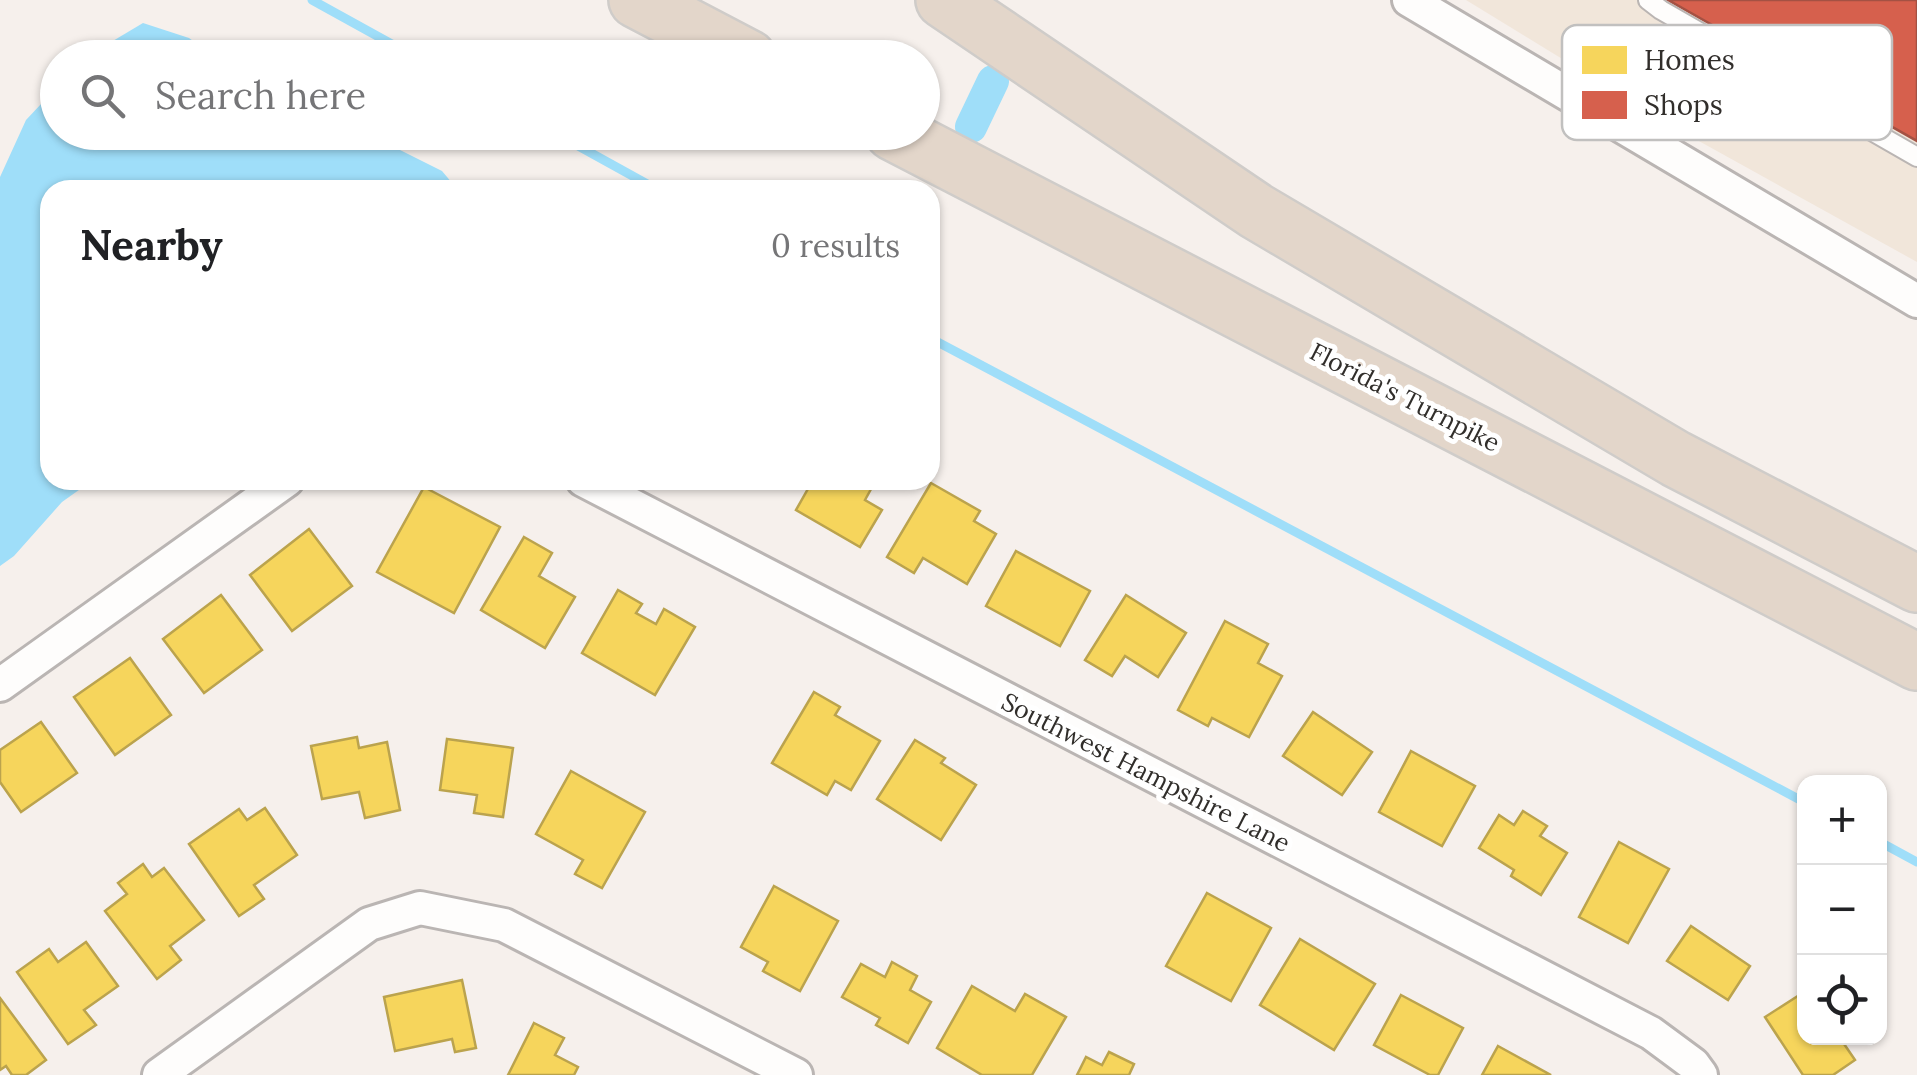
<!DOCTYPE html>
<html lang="en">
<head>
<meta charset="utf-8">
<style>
	:root { --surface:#fff; --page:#f2f2f2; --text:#202124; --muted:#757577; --line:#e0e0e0 }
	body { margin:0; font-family:Lora,serif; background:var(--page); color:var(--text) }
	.controls { position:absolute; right:30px; bottom:30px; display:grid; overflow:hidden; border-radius:20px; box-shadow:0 2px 8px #0004 }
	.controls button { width:90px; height:90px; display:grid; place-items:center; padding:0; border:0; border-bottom:2px solid var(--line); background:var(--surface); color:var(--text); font:50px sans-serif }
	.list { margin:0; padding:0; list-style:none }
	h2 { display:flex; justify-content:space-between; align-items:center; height:130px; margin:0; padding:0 40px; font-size:42px }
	h2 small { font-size:32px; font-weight:400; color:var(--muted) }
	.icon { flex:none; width:55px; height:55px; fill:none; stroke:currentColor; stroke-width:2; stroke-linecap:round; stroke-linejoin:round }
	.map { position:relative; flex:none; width:1917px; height:1075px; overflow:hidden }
	.search { position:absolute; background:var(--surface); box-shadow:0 2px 8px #0004; left:40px; top:40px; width:900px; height:110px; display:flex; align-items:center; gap:25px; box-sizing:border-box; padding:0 35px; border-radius:55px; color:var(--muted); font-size:38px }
	.panel { position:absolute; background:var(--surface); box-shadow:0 2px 8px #0004; left:40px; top:180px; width:900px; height:310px; border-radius:30px }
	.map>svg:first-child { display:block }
</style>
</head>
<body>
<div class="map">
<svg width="1917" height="1075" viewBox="0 0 1917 1075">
	<rect width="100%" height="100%" fill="#f6f0ec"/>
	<polygon fill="#f1e6da" points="1466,0 1917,0 1917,262 1670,125"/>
	<g fill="#9fdef9">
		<polygon points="143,23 189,38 215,57 86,57"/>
		<polygon points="57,87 58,132 340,133 392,146 442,171 458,190 50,190 50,480 93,480 62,502 14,556 0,566 0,177 26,120"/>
	</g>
	<g fill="#f6d55c" stroke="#bba34d" stroke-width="2.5">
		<polygon points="813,480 876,480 865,500 882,510 860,547 796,510"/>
		<polygon points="931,483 980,511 974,521 996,534 967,584 923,558 914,573 887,557"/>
		<polygon points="424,487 500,527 454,613 377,572"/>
		<polygon points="309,529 352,586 292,631 250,575"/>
		<polygon points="524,537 552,553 539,576 575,597 545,648 481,610"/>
		<polygon points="1016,551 1090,591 1060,646 986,606"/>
		<polygon points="618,590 642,604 636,613 656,624 664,609 695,627 655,695 582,653"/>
		<polygon points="221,595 262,650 204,693 163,639"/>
		<polygon points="1126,595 1186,633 1158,677 1125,656 1112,676 1085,660"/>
		<polygon points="1225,621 1268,644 1258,663 1282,676 1249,737 1212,718 1208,726 1178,710"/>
		<polygon points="130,658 171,715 115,755 74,697"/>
		<polygon points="814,692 840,707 835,715 880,741 851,790 835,781 827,795 772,763"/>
		<polygon points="1313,712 1372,752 1342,795 1283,756"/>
		<polygon points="41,722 77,773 21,812 0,782 0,750"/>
		<polygon points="357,737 359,748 387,742 400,810 365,818 359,792 322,799 311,746"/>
		<polygon points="447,739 513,748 503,817 474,813 477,795 440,790"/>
		<polygon points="915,740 945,758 941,763 976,785 941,840 877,799"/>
		<polygon points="1411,751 1475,786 1442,846 1379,812"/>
		<polygon points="571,771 645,812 602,888 575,874 583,860 536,834"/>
		<polygon points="265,808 297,855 254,885 264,899 239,916 189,844 239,809 247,820"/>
		<polygon points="1523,811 1547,826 1540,836 1567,853 1541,895 1511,876 1514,870 1479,848 1499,815 1514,825"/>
		<polygon points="1619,842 1669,869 1628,943 1579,917"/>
		<polygon points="143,864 152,877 164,868 204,920 170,946 181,960 157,979 105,911 127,894 118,883"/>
		<polygon points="774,886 838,921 800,991 763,971 768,962 741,947"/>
		<polygon points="1207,893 1271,928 1231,1001 1166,966"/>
		<polygon points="1691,926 1750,966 1728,1000 1667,961"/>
		<polygon points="1300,939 1375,984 1334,1050 1260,1005"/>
		<polygon points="86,942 118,986 84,1010 96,1025 68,1044 17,972 49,949 58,962"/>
		<polygon points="892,962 917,976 910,990 931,1002 908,1043 876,1025 880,1018 842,997 861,964 885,977"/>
		<polygon points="462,980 476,1048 455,1052 452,1039 395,1051 384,997"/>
		<polygon points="972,986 1015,1011 1025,994 1066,1017 1032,1075 982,1075 937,1048"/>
		<polygon points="1804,992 1804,1038 1840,1038 1855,1060 1833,1075 1803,1075 1765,1017"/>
		<polygon points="1401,995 1463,1028 1438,1075 1430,1075 1374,1045"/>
		<polygon points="0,998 46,1060 26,1075 12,1075 6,1066 0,1070"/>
		<polygon points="534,1023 564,1038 555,1055 578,1067 574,1075 508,1075"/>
		<polygon points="1498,1046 1551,1075 1482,1075"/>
		<polygon points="1109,1052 1134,1064 1129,1075 1077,1075 1086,1057 1102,1065"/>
	</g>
	<polygon fill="#d6604d" stroke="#a45143" stroke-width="2.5" points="1668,0 1917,0 1917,141"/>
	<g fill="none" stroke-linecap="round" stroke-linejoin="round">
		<g stroke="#9fdef9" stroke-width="9">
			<polyline points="312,0 417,58"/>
			<polyline points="553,132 658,190"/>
			<polyline points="930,338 1804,802"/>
			<polyline points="1880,842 1917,862"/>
		</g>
		<polyline stroke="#9fdef9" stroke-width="32" points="971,127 993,81"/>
		<g stroke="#bab5b3" stroke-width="22">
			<polyline id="lane" points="1648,0 1661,10 1917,157"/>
		</g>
		<g stroke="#bab5b3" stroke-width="38">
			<g id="street">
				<polyline points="1409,0 1917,301"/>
				<polyline points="583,480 1651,1033 1693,1064 1701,1075"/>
				<polyline points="0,685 287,480"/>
				<polyline points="159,1075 369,924 420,908 504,925 796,1075"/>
			</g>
		</g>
		<g stroke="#cfccc9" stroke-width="60">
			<g id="highway">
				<polyline points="637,0 748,58"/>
				<polyline points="944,0 1256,211 1676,459 1917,584"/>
				<polyline points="893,132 1917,662"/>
			</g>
		</g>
		<use href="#lane" stroke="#fefdfc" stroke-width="18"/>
		<use href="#street" stroke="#fefdfc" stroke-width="32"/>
		<use href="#highway" stroke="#e3d6ca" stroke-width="55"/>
	</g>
	<g text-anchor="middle" stroke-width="10" stroke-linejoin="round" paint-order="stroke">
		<g font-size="25" fill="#312e2b" stroke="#fff">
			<text transform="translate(1405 397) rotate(27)" y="9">Florida's Turnpike</text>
			<text transform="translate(1146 772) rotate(27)" y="9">Southwest Hampshire Lane</text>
		</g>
	</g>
	<rect x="1562" y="25" width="330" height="115" rx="15" fill="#fff" stroke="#c1c0bf" stroke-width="2.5"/>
	<rect x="1582" y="46" width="45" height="28" fill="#f6d55c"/>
	<rect x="1582" y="91" width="45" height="28" fill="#d6604d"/>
	<g font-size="28" fill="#312e2b">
		<text x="1644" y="70">Homes</text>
		<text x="1644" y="115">Shops</text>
	</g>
</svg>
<div class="controls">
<button>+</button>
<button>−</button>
<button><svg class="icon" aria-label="locate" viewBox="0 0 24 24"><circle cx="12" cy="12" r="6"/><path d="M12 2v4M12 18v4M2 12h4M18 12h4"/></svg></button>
</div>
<div class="search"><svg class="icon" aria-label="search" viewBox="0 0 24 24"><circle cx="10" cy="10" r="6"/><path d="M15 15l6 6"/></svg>Search here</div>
<section class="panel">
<h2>Nearby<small>0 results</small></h2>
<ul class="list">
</ul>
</section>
</div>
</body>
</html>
